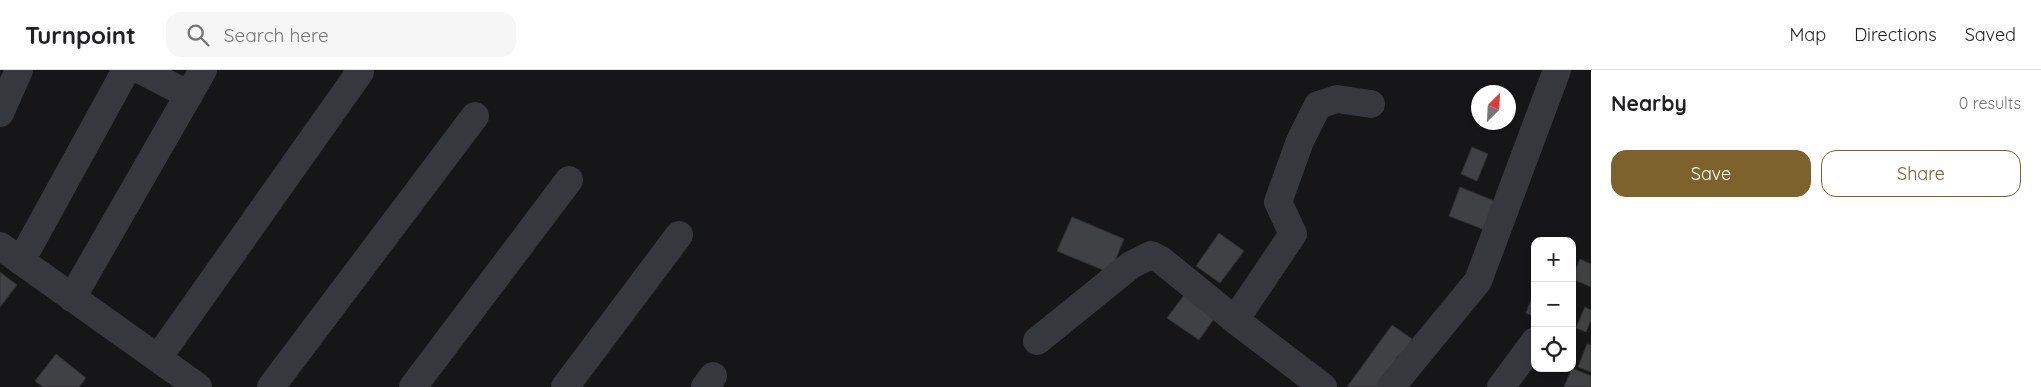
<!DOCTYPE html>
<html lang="en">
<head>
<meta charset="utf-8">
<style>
	:root { --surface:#fff; --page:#f6f6f6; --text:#202124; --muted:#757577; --line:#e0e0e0; --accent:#7e622b }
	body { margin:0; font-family:Quicksand,sans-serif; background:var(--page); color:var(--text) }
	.controls { position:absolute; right:15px; bottom:15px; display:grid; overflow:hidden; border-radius:10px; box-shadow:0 1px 4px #0004 }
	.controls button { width:45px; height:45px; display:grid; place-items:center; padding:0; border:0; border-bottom:1px solid var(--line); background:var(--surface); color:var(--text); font:25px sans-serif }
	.compass { position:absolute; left:1471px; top:15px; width:45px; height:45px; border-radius:50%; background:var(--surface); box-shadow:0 1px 4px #0004; rotate:24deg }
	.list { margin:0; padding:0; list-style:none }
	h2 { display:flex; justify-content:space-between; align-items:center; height:65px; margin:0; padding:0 20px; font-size:21px }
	h2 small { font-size:16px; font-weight:400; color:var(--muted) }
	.actions { display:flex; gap:10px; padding:15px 20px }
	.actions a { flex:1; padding:11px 0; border:1px solid var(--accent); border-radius:15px; text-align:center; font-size:18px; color:var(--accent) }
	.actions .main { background:var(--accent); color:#fff }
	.icon { flex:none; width:28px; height:28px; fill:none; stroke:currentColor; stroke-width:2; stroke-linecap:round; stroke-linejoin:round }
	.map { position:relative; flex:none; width:1591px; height:317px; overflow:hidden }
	header { display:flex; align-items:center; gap:30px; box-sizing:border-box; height:70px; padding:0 25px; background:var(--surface); border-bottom:1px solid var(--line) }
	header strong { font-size:24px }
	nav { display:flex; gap:28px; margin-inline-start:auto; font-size:18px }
	.search { width:350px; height:45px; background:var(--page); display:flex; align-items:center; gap:12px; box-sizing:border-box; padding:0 18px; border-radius:15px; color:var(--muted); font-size:19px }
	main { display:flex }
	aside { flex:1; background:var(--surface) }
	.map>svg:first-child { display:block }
</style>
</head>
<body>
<header>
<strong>Turnpoint</strong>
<div class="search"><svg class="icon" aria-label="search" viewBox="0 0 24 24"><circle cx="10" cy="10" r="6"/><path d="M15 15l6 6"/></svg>Search here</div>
<nav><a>Map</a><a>Directions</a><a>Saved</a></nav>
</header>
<main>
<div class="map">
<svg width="1591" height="317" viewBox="0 0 1591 317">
	<rect width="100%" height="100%" fill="#161618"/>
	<g fill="#404145" stroke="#303034">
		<polygon points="1472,77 1488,84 1477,111 1461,104"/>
		<polygon points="1460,117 1497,132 1485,160 1449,146"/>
		<polygon points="1072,147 1124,169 1110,203 1057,181"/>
		<polygon points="1219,163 1244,181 1220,213 1196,196"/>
		<polygon points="1580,189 1591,194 1591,217 1572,209"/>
		<polygon points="0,202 17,215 0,237"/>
		<polygon points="1187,221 1218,243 1199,270 1167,248"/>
		<polygon points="1533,224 1535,224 1535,247 1526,243"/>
		<polygon points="1585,237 1591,240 1591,250 1586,262 1576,258"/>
		<polygon points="1392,255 1415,271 1397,287 1379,317 1347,317"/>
		<polygon points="1587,274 1591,275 1591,302 1578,297"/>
		<polygon points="56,284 86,308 79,317 43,317 35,311"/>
		<polygon points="1572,298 1591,306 1591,317 1564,317"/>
	</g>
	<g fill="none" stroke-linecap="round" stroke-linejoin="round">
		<g stroke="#37383d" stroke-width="28">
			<polyline points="141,0 189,25"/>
			<polyline points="0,43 19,0"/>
			<polyline points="0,176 198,317"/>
			<polyline points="21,191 126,0"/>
			<polyline points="72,228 203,0"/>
			<polyline points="1235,250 1293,164 1278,132 1300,71 1318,35 1337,29 1371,34"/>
			<polyline points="1037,271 1131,195 1151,185 1161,190 1235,250 1323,317"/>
			<polyline points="158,288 360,2"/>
			<polyline points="271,317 475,46"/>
			<polyline points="413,317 569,110"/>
			<polyline points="565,317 679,165"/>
			<polyline points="705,317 713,306"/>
			<polyline points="1391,317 1478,211 1557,0"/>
			<polyline points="1501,317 1535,271"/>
		</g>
	</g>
</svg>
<div class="controls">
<button>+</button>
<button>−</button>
<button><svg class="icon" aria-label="locate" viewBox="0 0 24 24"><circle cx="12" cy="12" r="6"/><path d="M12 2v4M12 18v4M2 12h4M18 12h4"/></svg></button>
</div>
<svg class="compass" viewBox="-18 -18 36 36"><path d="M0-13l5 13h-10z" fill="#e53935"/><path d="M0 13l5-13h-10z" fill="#757577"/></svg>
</div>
<aside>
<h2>Nearby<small>0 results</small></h2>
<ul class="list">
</ul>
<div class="actions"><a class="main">Save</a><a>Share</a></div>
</aside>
</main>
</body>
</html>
